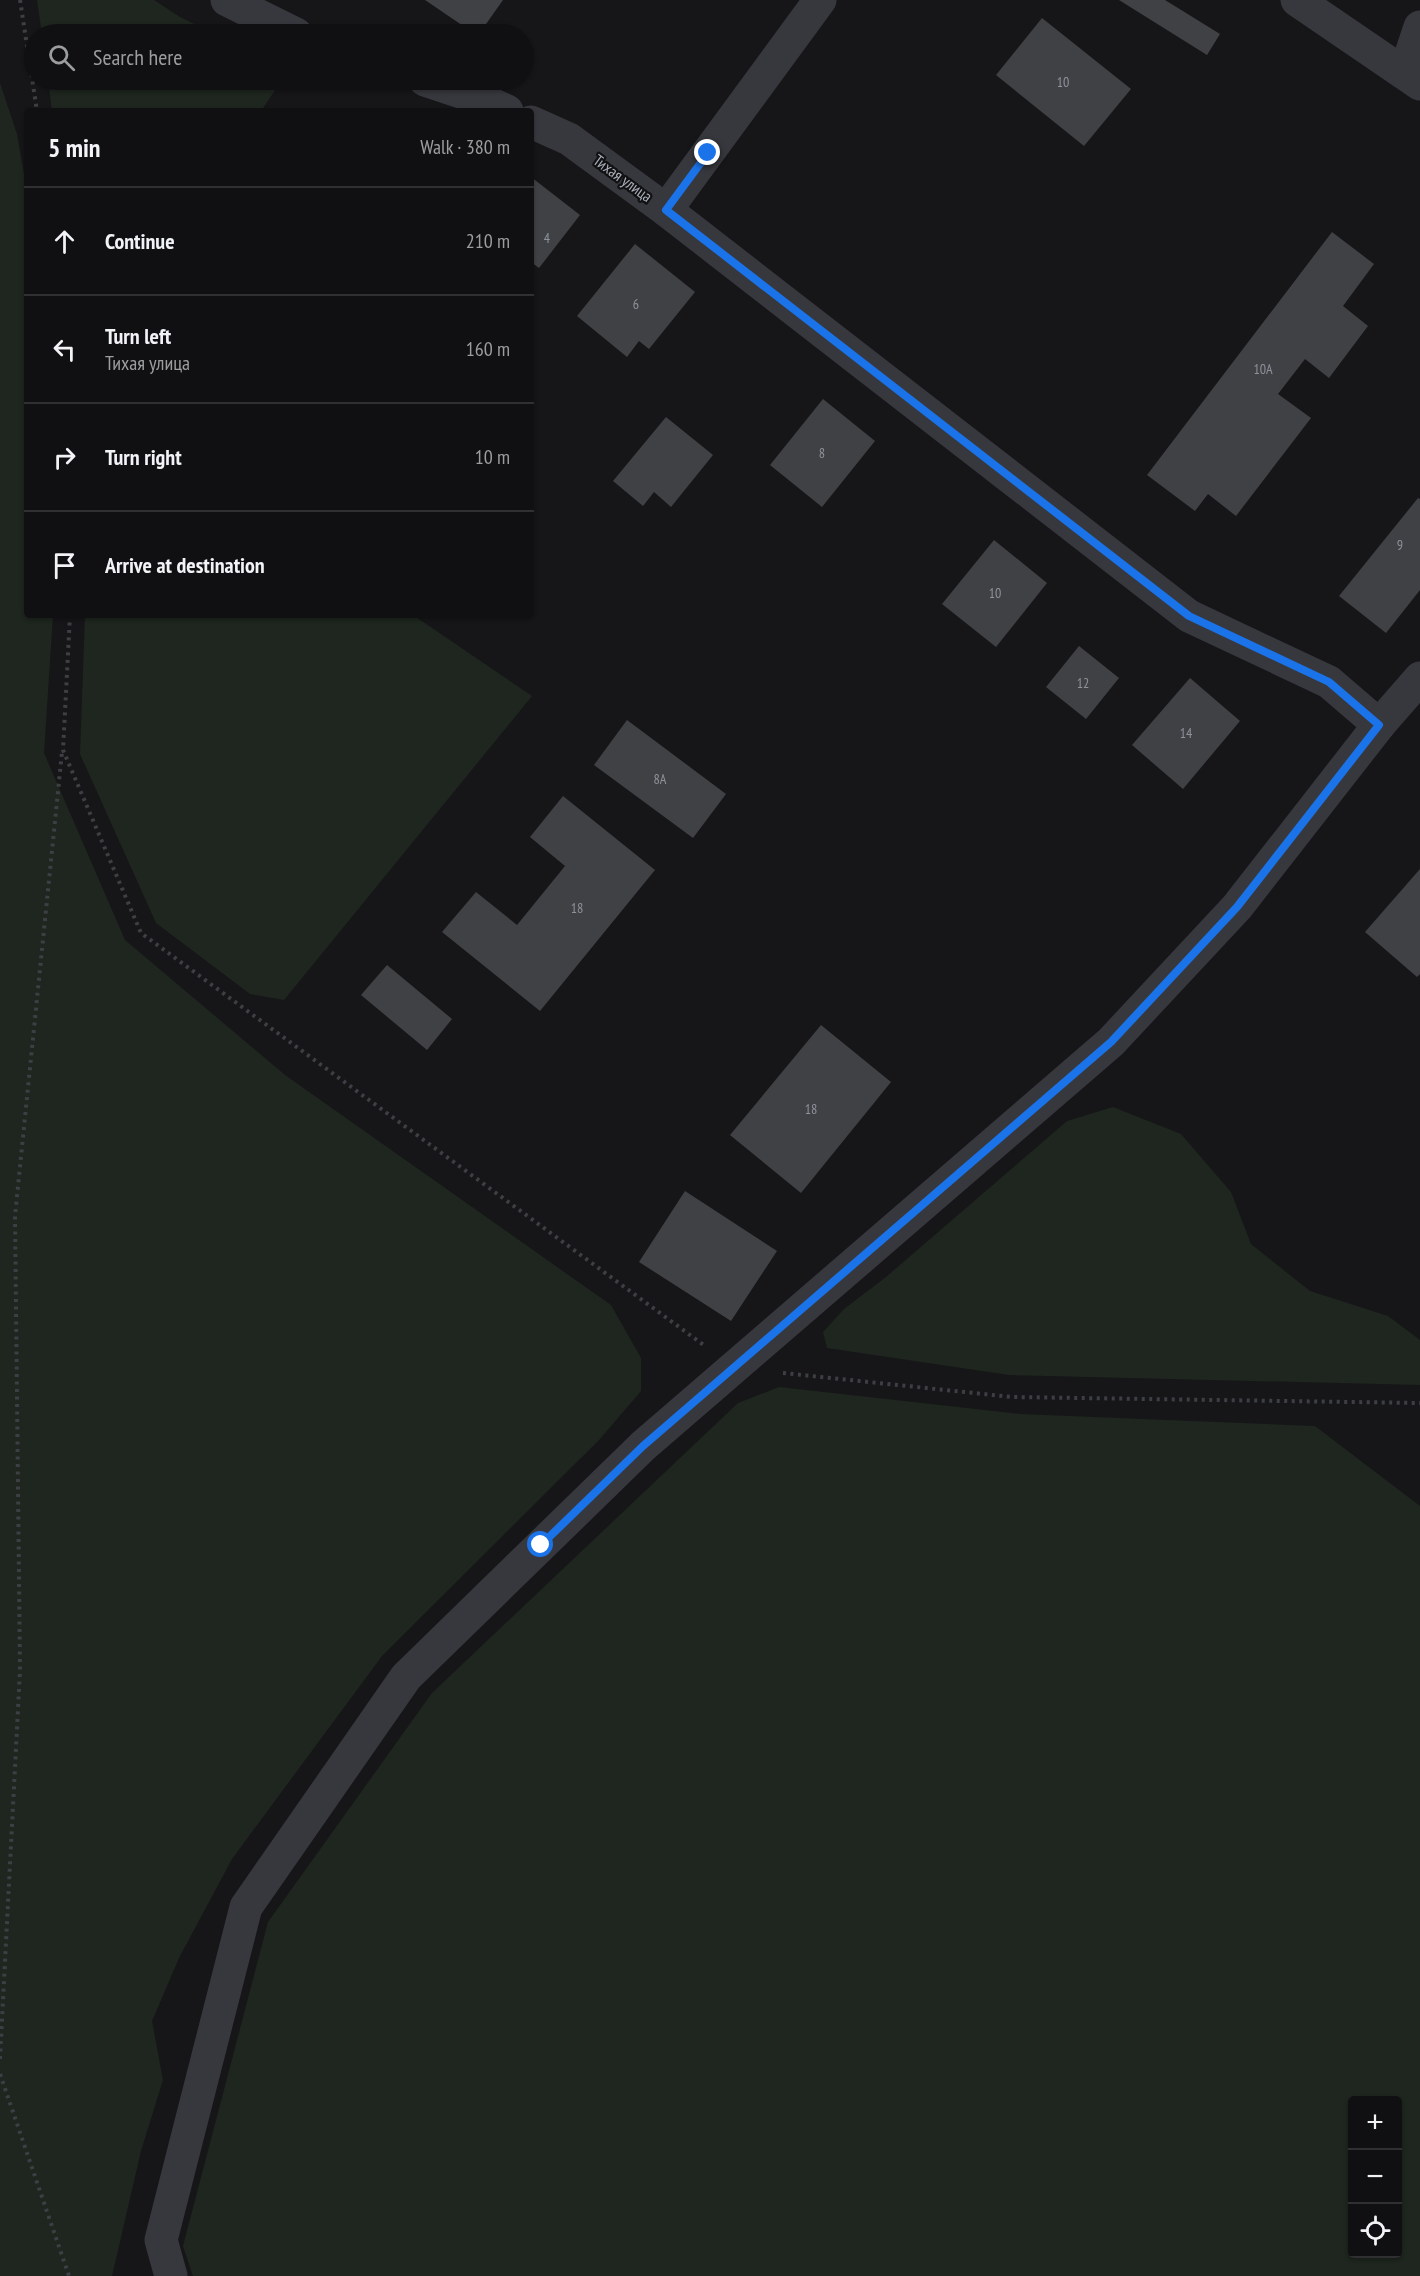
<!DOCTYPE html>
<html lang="en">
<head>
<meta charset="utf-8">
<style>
	:root { --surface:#101012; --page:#1e1e20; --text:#f1f3f6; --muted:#9c9d9f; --line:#303032 }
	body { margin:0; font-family:"PT Sans Narrow",sans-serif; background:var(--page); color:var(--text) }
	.controls { position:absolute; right:18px; bottom:18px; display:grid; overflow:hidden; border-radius:6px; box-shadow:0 2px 4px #0004 }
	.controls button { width:54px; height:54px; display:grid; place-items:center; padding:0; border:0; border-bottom:2px solid var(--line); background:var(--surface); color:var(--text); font:30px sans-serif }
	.stop { position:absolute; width:18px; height:18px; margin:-14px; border:4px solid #1a73e8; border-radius:50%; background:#fff }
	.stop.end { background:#1a73e8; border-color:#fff; box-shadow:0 2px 6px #0008 }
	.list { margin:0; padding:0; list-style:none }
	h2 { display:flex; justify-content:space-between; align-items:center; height:78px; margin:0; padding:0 24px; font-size:26px }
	h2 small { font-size:20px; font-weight:400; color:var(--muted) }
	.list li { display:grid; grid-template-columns:39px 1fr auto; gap:18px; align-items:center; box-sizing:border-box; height:108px; padding:0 24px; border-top:2px solid var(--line) }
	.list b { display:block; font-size:22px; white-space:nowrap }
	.list p { margin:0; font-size:20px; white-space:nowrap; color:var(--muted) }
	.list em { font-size:20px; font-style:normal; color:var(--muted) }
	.icon { flex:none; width:33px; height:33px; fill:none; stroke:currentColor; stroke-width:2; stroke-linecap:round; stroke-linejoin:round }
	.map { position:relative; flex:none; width:1420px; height:2276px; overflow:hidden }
	.search { position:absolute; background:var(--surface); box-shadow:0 2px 4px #0004; left:24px; top:24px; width:510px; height:66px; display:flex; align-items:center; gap:15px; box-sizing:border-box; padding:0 21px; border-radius:33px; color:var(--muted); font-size:22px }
	.panel { position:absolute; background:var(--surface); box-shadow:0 2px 4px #0004; left:24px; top:108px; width:510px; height:510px; border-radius:6px }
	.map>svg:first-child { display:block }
</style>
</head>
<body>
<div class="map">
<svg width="1420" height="2276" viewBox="0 0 1420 2276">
	<rect width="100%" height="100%" fill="#161618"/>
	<g fill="#1e261f" fill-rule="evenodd">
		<polygon points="37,0 154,0 180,17 214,34 42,34"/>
		<polygon points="48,80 282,80 261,111 52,111"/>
		<polygon points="0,83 17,134 27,191 27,615 53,615 44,753 125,940 285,1075 611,1305 641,1358 641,1391 599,1440 382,1656 232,1859 179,1958 152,2021 163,2080 141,2151 112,2276 0,2276"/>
		<polygon points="85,615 413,615 532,696 284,1000 250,994 156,923 80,754"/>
		<polygon points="1113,1107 1181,1134 1231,1192 1251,1244 1310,1291 1388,1316 1420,1340 1420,1385 1009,1375 827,1348 823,1332 844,1309 886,1277 1067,1121"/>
		<path d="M 779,1387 L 1020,1414 L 1315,1426 L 1420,1506 L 1420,2276 L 193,2276 L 183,2246 L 268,1922 L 432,1693 L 738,1403 ZM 1352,2100 L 1398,2100 L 1398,2254 L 1352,2254 Z"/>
	</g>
	<g fill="#404145">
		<polygon points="425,0 503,0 479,34 475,34"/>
		<polygon points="1119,0 1165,0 1220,34 1207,55"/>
		<polygon points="1042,18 1131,89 1084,146 996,75"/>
		<polygon points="531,177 580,215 539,268 531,262"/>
		<polygon points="1332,232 1374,264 1343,306 1368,326 1329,378 1305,359 1278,394 1311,418 1236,516 1208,494 1195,511 1147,475"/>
		<polygon points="635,244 695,292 649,349 639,341 627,357 577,316"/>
		<polygon points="823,399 875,441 822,507 770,465"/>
		<polygon points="666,417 713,455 671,507 654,492 643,506 613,481"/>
		<polygon points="1418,498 1420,499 1420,590 1386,633 1339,596"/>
		<polygon points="994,540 1047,583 996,647 942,604"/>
		<polygon points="1079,646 1119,678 1086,719 1046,687"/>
		<polygon points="1190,678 1240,721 1183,789 1132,745"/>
		<polygon points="627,720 726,794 693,838 594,765"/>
		<polygon points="563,796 655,870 540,1011 442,932 476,892 517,925 565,866 530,837"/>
		<polygon points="1420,869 1420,974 1417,977 1365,932"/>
		<polygon points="387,965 452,1019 427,1050 361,995"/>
		<polygon points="821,1025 891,1082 801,1193 730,1135"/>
		<polygon points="685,1191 777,1251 731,1321 639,1262"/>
	</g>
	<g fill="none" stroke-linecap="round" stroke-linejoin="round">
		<g stroke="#3d3f44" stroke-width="4" stroke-dasharray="3 4.5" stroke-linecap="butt">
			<polyline points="20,0 37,111"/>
			<polyline points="70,615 63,750 141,933 705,1346"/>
			<polyline points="783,1373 1012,1397 1420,1403"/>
			<polyline points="0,2059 20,1670 15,1216 62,752"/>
			<polyline points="0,2074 69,2276"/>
		</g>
		<g stroke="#37383d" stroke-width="33">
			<polyline points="227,0 296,34"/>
			<polyline points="1297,0 1420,84"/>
			<polyline points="1405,72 1420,27"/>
			<polyline points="425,80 479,98 507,111"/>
			<polyline points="531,122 569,139 666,210 1189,616 1329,682 1379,725"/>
			<polyline points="666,210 820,0"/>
			<polyline points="171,2276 161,2240 246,1907 406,1677 643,1446 1111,1042 1237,907 1379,725 1420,678"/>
		</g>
	</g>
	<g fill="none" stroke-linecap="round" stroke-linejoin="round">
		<polyline stroke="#1a73e8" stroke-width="8" points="541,1545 643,1446 1111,1042 1237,907 1379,725 1329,682 1189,616 666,210 708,153"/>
	</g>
	<g text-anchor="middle" stroke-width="4.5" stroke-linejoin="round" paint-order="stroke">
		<g font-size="14" fill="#8e929b">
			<text x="1063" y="87">10</text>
			<text x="547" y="243">4</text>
			<text x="636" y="309">6</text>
			<text x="1263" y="374">10А</text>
			<text x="822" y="458">8</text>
			<text x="1400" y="550">9</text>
			<text x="995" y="598">10</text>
			<text x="1083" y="688">12</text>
			<text x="1186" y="738">14</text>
			<text x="660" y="784">8А</text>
			<text x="577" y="913">18</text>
			<text x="811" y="1114">18</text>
		</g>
		<g font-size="16" fill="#a8adb8" stroke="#111113">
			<text transform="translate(623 178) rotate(36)" y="6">Тихая улица</text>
		</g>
	</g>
</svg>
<div class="controls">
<button>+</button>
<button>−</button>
<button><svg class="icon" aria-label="locate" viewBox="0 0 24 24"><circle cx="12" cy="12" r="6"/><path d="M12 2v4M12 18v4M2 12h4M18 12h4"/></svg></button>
</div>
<div class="stop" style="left:541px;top:1545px"></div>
<div class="stop end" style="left:708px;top:153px"></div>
<div class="search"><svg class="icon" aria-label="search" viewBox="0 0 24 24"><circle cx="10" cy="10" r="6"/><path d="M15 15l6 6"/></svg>Search here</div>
<section class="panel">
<h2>5 min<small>Walk · 380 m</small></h2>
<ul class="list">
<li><svg class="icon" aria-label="ahead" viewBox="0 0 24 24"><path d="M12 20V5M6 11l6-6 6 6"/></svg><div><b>Continue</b></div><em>210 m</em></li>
<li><svg class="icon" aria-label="left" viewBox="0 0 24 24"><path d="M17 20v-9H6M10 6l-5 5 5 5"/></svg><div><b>Turn left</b><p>Тихая улица</p></div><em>160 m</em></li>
<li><svg class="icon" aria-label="right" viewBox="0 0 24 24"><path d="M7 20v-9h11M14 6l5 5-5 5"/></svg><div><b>Turn right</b></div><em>10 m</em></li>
<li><svg class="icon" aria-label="arrive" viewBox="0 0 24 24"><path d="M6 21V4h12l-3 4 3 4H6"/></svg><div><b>Arrive at destination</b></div></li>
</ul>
</section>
</div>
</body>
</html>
